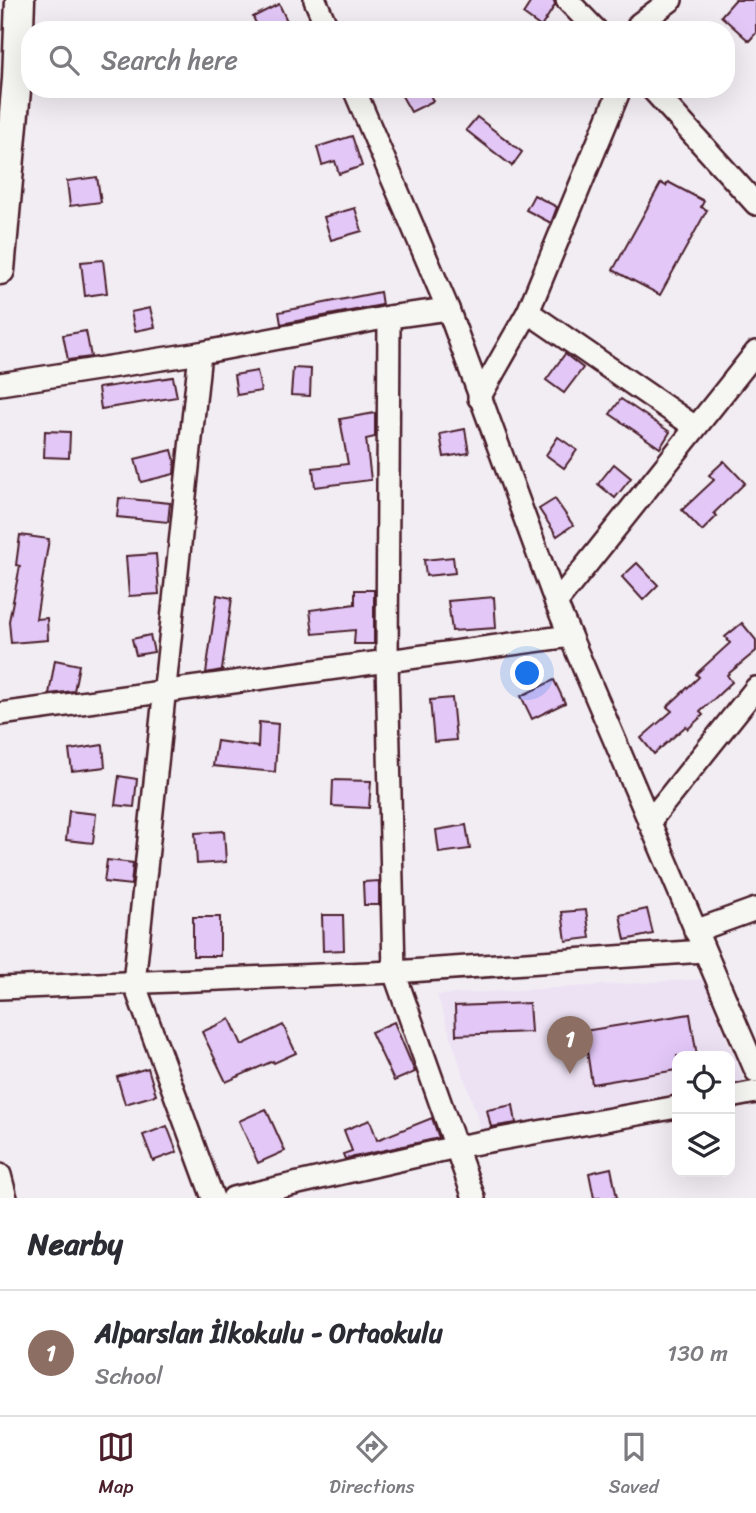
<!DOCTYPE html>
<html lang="en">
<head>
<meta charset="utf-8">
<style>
	:root { --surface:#fff; --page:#f2f2f3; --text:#2b2b33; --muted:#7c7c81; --line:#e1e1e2; --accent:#4a1f2b }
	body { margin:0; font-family:Sriracha,sans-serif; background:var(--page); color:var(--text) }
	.controls { position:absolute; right:21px; bottom:21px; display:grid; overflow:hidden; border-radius:14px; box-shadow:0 7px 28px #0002 }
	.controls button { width:63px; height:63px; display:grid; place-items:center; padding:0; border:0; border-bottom:2px solid var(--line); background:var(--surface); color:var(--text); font:35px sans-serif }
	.you { position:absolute; left:528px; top:674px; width:24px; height:24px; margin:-18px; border:5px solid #fff; border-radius:50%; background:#1a73e8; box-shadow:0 0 0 10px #1a73e833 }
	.badge { display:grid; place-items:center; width:46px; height:46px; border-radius:50%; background:var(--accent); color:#fff; font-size:23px; font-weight:700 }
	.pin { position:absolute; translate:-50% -58px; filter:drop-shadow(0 2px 4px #0008) }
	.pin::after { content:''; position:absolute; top:37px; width:24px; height:21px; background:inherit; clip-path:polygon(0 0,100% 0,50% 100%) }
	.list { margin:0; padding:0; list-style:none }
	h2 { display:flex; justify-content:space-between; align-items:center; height:91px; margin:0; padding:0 28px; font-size:30px }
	h2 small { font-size:23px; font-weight:400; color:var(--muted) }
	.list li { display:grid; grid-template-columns:46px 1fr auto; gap:21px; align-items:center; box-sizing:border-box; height:126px; padding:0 28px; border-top:2px solid var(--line) }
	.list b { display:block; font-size:26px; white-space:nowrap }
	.list p { margin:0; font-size:23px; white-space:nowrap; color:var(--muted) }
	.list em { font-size:23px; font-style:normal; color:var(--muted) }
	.icon { flex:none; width:38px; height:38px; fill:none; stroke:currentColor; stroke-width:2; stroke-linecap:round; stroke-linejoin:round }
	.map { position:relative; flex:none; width:756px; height:1198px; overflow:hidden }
	.search { position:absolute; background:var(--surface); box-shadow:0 7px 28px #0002; left:21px; right:21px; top:21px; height:77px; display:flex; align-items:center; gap:18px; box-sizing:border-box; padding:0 24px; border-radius:28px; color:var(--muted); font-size:26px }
	.sheet { height:217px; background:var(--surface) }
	nav { display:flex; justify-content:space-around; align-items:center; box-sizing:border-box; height:98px; border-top:2px solid var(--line); background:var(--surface); font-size:19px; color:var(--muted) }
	nav a { display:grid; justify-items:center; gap:4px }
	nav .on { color:var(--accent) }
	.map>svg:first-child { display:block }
</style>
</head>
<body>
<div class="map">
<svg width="756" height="1198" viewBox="0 0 756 1198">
	<rect width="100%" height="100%" fill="#f2edf3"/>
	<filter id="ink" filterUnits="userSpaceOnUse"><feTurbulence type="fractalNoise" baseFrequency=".0143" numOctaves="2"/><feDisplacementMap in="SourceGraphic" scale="14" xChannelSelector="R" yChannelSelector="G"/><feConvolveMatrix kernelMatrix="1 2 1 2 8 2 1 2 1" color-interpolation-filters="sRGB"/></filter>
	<g filter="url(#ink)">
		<polygon fill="#ede2f4" points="703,979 748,1092 730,1096 730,1056 677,1056 677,1108 488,1150 437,995"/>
		<g fill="#e2c7f7" stroke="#4a1f2b" stroke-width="2">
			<polygon points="532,0 554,0 555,5 541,27 523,14"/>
			<polygon points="735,0 756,0 756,33 749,41 721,16"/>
			<polygon points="279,4 289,25 281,30 259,30 253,17"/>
			<polygon points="398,89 427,89 433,101 411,112"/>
			<polygon points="477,117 522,152 512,166 466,130"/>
			<polygon points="352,136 362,166 339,174 335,161 322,165 317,147"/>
			<polygon points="97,177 101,202 70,206 67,181"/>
			<polygon points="668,182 704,201 701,207 707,210 660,295 613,270 661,183 666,186"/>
			<polygon points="534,195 557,207 551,223 526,210"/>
			<polygon points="355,208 362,231 331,240 324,217"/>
			<polygon points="103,260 107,293 85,296 81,262"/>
			<polygon points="380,292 382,305 281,324 279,312"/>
			<polygon points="150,308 155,327 135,331 131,312"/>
			<polygon points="86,331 91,357 68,360 63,335"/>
			<polygon points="565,354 583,368 564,393 546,380"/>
			<polygon points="293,368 311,369 310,396 291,395"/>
			<polygon points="257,371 261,391 237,395 234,375"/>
			<polygon points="173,377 177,397 101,409 98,388"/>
			<polygon points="621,399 670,432 660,448 610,414"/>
			<polygon points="375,413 375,437 366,439 371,480 315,487 313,468 348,464 340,419"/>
			<polygon points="465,429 469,453 444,457 440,434"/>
			<polygon points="45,431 70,432 69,458 44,457"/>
			<polygon points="558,437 577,450 564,468 546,455"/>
			<polygon points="172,450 175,461 174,474 141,482 135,459"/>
			<polygon points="724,461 745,483 714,513 717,516 702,531 682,510 714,480 709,475"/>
			<polygon points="614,464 631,478 615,498 598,484"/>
			<polygon points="119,498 170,503 168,522 117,517"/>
			<polygon points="555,499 573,525 557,536 539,509"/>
			<polygon points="20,535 49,539 36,619 47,618 48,640 11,643 9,621 20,566 16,565"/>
			<polygon points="156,554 159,594 129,596 126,556"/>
			<polygon points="453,557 455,573 426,576 424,560"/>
			<polygon points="637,563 658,585 643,600 622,577"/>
			<polygon points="355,590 374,590 374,644 354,644 355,630 313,634 310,610 355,604"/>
			<polygon points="217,595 232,598 222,670 206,673"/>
			<polygon points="494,597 496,628 452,631 448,601"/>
			<polygon points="742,623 756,640 756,651 727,675 732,682 700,712 703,715 688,729 686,726 654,754 641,738 672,711 667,707 699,677 696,674 730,643 725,637"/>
			<polygon points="150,635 154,652 136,655 132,639"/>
			<polygon points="55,660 79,665 74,691 49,694"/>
			<polygon points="554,680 565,703 532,719 521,696"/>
			<polygon points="452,698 456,740 434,742 430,700"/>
			<polygon points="259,722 278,724 275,772 213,766 217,741 258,747"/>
			<polygon points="103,745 105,767 72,771 69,750"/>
			<polygon points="119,776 137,779 134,807 115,805"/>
			<polygon points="333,780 371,781 369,808 332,806"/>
			<polygon points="69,811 96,814 93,843 66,840"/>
			<polygon points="466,825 470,849 439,853 436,830"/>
			<polygon points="224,831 226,862 197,864 195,833"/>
			<polygon points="107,860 133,863 131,885 104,882"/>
			<polygon points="379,881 379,905 364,905 363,882"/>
			<polygon points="647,909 653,934 625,940 620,915"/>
			<polygon points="586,910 590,938 566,941 562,912"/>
			<polygon points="322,915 343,915 344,950 323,951"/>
			<rect x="193" y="917" width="27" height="39"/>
			<polygon points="529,1003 531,1032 456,1035 455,1006"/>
			<polygon points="690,1014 697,1056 677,1056 677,1070 592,1084 584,1031"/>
			<polygon points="230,1019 242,1045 283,1025 296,1053 274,1063 273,1061 226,1082 202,1032"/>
			<polygon points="394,1022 415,1072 394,1081 371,1032"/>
			<polygon points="148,1068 156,1095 125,1104 117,1077"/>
			<polygon points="513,1105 516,1123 491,1127 487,1110"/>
			<polygon points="266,1109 285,1151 258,1163 239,1121"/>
			<polygon points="432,1118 439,1138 345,1159 343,1154 352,1151 344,1130 370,1120 377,1140"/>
			<polygon points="167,1126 177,1152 153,1161 143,1135"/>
			<polygon points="611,1168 617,1198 594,1198 589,1173"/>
		</g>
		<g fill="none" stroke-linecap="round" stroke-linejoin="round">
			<g stroke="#4a1f2b" stroke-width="26">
				<g id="street">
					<polyline points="315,0 328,30"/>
					<polyline points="567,0 596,30"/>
					<polyline points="639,24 671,0"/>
					<polyline points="354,89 448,309 556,603 756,1071"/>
					<polyline points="652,89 756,204"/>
					<polyline points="528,312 695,427"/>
					<polyline points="389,317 387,661 394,972 474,1198"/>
					<polyline points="200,353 134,983 213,1198"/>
					<polyline points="0,384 200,353 389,317 448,309"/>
					<polyline points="479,398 528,312 620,89"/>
					<polyline points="556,603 756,352"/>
					<polyline points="0,714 570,636"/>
					<polyline points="649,822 756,688"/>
					<polyline points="695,931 756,909"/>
					<polyline points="0,988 394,972 704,951"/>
					<polyline points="730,1097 756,1092"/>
					<polyline points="0,1175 6,1198"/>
					<polyline points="233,1198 456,1147 677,1107"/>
				</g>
			</g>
			<g stroke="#4a1f2b" stroke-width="33">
				<polyline id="secondary" points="0,270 17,79 20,0"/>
			</g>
			<use href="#street" stroke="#f6f6f2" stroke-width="21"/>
			<use href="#secondary" stroke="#f6f6f2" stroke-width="28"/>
		</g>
	</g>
</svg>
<div class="controls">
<button><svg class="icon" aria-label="locate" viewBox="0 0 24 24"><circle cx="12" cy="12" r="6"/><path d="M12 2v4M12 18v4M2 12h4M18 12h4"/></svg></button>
<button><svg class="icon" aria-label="layers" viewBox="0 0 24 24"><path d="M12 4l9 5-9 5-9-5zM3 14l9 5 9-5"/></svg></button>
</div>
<div class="you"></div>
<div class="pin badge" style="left:570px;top:1074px;background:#8d6e63">1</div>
<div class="search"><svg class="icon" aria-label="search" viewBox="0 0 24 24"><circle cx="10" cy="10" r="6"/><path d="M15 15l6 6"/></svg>Search here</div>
</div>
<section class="sheet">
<h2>Nearby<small></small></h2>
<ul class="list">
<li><span class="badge" style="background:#8d6e63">1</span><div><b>Alparslan İlkokulu - Ortaokulu</b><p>School</p></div><em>130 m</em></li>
</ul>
</section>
<nav>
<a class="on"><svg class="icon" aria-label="map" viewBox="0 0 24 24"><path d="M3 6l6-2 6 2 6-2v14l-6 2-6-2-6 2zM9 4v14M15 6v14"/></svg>Map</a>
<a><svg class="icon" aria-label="directions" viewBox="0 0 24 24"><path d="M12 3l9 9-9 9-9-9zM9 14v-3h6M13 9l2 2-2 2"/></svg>Directions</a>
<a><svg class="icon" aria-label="saved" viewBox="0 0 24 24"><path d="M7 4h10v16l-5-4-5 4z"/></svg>Saved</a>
</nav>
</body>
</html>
